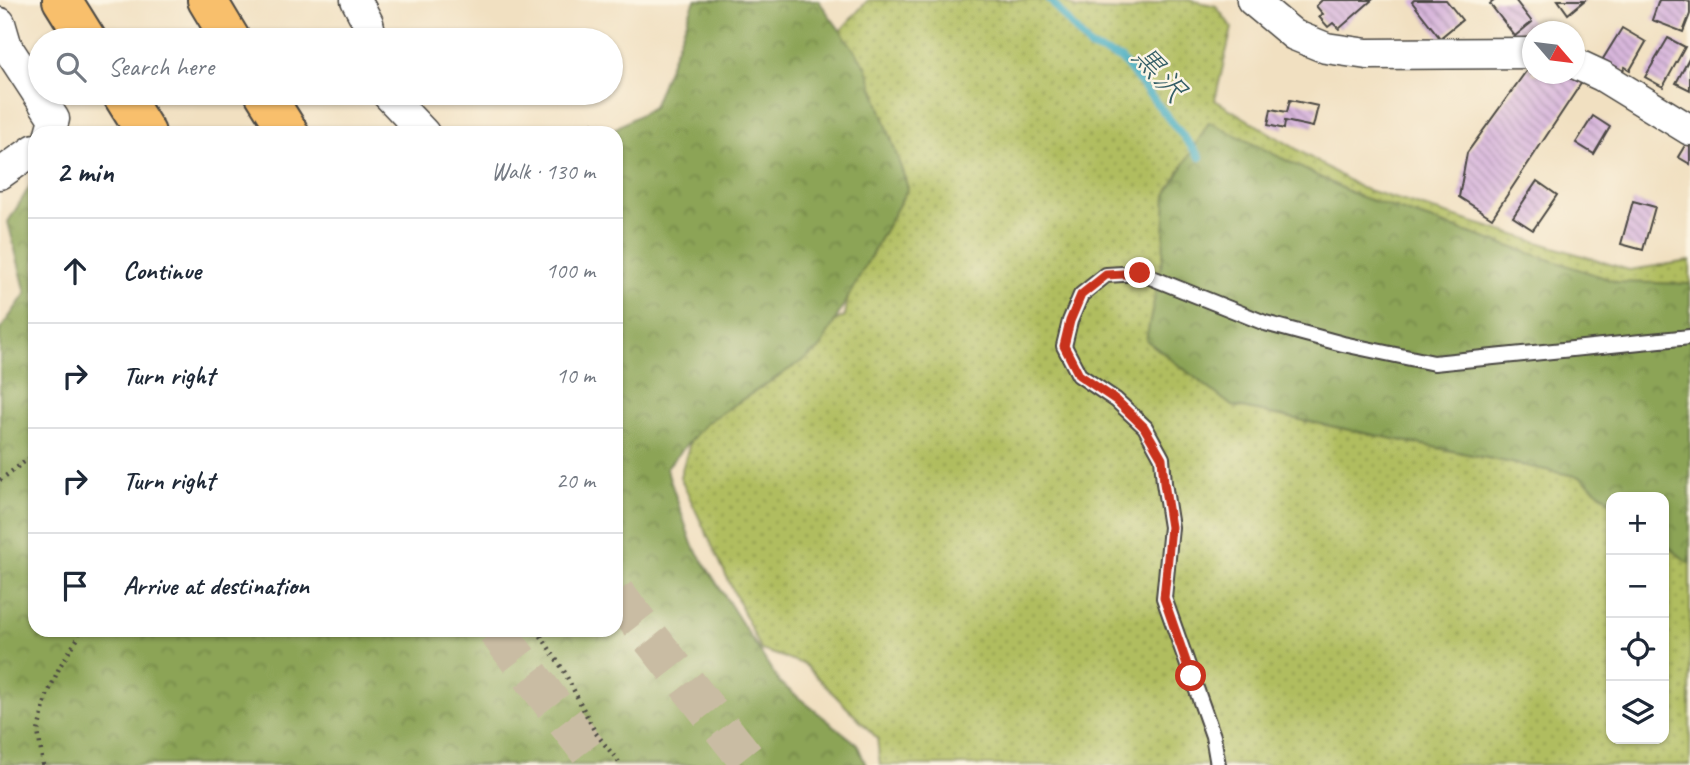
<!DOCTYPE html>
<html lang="en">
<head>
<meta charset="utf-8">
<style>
	:root { --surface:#fff; --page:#f6f6f7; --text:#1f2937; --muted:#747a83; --line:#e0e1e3 }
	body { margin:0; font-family:Caveat,"Klee One",sans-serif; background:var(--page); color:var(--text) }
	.controls { position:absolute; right:21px; bottom:21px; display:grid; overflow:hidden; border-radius:14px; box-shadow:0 2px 5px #0004 }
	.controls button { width:63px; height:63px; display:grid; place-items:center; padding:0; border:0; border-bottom:2px solid var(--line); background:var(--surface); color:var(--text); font:35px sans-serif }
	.compass { position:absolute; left:1522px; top:21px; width:63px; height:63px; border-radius:50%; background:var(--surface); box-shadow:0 2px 5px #0004; rotate:118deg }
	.stop { position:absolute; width:21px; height:21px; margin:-16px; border:5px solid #c8321e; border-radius:50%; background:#fff }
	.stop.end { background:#c8321e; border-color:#fff; box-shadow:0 2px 7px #0008 }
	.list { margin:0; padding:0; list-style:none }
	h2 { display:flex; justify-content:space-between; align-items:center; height:91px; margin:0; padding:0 28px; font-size:30px }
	h2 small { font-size:23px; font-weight:400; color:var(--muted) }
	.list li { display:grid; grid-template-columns:46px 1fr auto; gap:21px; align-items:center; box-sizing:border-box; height:105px; padding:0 28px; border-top:2px solid var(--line) }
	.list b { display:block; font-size:26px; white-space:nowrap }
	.list em { font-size:23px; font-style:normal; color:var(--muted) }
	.icon { flex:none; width:38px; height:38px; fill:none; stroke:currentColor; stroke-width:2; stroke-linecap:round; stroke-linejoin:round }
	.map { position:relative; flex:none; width:1690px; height:765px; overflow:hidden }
	.search { position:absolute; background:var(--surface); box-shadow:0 2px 5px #0004; left:28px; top:28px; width:595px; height:77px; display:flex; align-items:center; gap:18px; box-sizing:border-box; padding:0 24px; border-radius:38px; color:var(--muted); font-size:26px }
	.panel { position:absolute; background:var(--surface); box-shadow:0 2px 5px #0004; left:28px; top:126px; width:595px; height:511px; border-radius:21px }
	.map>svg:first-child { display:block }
</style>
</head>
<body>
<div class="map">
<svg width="1690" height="765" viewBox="0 0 1690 765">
	<defs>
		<pattern id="grass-dots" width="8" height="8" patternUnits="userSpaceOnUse" patternTransform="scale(1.75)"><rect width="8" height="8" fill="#b0bd5f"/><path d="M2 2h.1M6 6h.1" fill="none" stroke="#8f9a4f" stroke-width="1.8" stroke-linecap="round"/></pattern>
		<pattern id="forest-crowns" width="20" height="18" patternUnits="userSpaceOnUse" patternTransform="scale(1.75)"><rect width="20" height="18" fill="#8ca456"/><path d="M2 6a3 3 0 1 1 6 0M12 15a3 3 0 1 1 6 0" fill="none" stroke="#738647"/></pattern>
		<pattern id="building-back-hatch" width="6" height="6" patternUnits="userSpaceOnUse" patternTransform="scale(1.75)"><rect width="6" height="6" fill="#d8b6dc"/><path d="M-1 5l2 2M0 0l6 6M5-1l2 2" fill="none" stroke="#af94b3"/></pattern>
	</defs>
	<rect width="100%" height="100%" fill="#fcf5e5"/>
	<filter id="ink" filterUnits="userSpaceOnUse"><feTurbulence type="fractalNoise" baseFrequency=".0143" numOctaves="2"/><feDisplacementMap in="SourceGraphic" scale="14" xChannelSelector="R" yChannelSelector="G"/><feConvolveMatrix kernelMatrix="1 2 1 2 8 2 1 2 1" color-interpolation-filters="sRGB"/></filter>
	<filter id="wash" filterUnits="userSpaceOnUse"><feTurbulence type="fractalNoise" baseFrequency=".00686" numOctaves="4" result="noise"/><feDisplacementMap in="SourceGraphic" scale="28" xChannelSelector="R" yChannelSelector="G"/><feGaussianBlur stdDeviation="1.57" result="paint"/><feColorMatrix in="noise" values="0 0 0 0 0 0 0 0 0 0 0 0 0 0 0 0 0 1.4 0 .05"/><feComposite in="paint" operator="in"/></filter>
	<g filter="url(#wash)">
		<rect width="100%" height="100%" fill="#f1e0c1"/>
		<path fill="url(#grass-dots)" stroke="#6e7445" stroke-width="2" fill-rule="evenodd" d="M 868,0 L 1062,0 L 1077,9 L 1128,11 L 1167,0 L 1190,0 L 1216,6 L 1232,28 L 1215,100 L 1361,188 L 1629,270 L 1690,261 L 1690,765 L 880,765 L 877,738 L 804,664 L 761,650 L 680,477 L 691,439 L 776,351 L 845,316 L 865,185 L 810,104 L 841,30 ZM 1611,497 L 1664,497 L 1664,739 L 1611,739 Z"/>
		<g fill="url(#forest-crowns)" stroke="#5c6840" stroke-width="2">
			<polygon points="695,0 818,0 866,66 908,188 819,350 706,423 666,468 692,544 779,682 857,744 866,765 0,765 0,330 26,293 8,222 35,178 35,630 616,630 616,133 607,133 653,107"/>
			<polygon points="1209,122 1358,196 1617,282 1690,284 1690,564 1664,543 1664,497 1611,497 1611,502 1580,477 1232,406 1146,340 1163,256 1166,195"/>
		</g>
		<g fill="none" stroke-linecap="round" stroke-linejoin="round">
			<polyline stroke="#41aac0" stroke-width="8" points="1050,0 1090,47 1121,59 1200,157"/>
		</g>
		<g id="blocks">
			<g fill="url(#building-back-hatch)">
				<polygon points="1322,0 1372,0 1339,29 1333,23 1328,27 1319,17 1323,14 1316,6"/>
				<polygon points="1414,0 1446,0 1462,20 1440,38 1412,2"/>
				<polygon points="1495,0 1515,0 1532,22 1515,36 1490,4"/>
				<polygon points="1558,0 1585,0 1568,14"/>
				<polygon points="1659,0 1684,0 1690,2 1690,14 1683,32 1652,20"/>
				<polygon points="1622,28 1646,42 1630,70 1625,67 1621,74 1601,62"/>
				<polygon points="1668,38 1685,47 1663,87 1645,77"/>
				<polygon points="1690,57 1690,90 1676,83"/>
				<polygon points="1532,63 1532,74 1574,74 1586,76 1492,218 1459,197 1467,153"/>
				<polygon points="1290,100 1318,106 1313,127 1285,121 1284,129 1268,125 1271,109 1287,112"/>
				<polygon points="1593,116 1610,127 1594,154 1576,143"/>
				<polygon points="1690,137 1690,164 1678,157"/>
				<polygon points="1537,181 1557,195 1533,230 1513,217"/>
				<polygon points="1633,201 1655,207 1643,250 1621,244"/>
			</g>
		</g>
	</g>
	<g filter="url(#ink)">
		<use href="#blocks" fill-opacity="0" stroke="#494642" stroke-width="2"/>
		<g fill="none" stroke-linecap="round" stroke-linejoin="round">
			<g stroke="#c9bca3" stroke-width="38" stroke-dasharray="38 19" stroke-linecap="butt">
				<polyline points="616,594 751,765"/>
				<polyline points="496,630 599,765"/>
			</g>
			<g stroke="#494642" stroke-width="18">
				<polyline id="service" points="1218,765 1213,736 1164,598 1171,527 1164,483 1162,458 1145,427 1116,400 1079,375 1064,346 1070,321 1081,295 1106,275 1140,273 1265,323 1343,344 1434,363 1690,337"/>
			</g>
			<g stroke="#494642" stroke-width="33">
				<g id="minor">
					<polyline points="356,0 368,23 372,40"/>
					<polyline points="1252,0 1294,35 1326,48 1367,54 1532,53"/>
					<polyline points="0,23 7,47 54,119 50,133"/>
					<polyline points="1574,63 1602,76 1690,130"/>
					<polyline points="386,93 424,133"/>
					<polyline points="0,174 35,149"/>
				</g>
			</g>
			<g stroke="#494642" stroke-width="42">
				<g id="motorway">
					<polyline points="62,0 87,40"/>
					<polyline points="207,0 231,40"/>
					<polyline points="121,93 146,133"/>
					<polyline points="264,93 289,133"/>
				</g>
			</g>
			<g stroke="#494642" stroke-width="4.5" stroke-dasharray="2 5" stroke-linecap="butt">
				<polyline points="565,133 595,123"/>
				<polyline points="0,480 35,454"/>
				<polyline points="537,630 564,671 595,732 621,765"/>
				<polyline points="43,765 38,731 46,698 60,666 78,638 80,630"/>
			</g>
			<use href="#service" stroke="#fff" stroke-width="14"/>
			<use href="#minor" stroke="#fff" stroke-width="30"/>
			<use href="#motorway" stroke="#f8bf6c" stroke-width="38"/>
		</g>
	</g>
	<g fill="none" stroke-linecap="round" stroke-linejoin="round" filter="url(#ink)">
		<polyline stroke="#c8321e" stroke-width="9" points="1140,273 1106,275 1081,295 1070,321 1064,346 1079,375 1116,400 1144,427 1162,458 1164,483 1171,527 1164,598 1191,676"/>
	</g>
	<g text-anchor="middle" stroke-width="5" stroke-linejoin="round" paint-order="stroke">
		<g font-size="32" font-style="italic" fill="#345e67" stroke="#fcf5e5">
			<text transform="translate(1160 73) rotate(48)" y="11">黒沢</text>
		</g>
	</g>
</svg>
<div class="controls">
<button>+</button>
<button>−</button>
<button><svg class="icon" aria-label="locate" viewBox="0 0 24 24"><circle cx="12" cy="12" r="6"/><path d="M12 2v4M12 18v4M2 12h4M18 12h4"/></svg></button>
<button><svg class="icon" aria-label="layers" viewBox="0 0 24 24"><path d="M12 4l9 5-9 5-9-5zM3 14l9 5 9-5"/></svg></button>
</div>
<svg class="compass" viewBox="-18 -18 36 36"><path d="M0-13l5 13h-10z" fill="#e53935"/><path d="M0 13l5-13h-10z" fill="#747a83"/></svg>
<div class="stop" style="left:1191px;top:676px"></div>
<div class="stop end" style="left:1140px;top:273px"></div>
<div class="search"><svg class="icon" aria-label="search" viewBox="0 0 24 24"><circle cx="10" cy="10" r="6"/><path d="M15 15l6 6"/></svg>Search here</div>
<section class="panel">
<h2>2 min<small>Walk · 130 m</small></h2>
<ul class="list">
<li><svg class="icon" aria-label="ahead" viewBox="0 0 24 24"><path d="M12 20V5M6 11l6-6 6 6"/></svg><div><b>Continue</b></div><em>100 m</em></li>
<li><svg class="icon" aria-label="right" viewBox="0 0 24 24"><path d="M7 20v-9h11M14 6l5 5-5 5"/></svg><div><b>Turn right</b></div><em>10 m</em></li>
<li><svg class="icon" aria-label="right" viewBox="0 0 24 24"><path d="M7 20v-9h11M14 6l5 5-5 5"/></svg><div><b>Turn right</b></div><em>20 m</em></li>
<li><svg class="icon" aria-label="arrive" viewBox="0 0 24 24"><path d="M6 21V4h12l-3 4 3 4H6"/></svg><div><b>Arrive at destination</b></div></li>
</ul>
</section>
</div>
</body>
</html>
